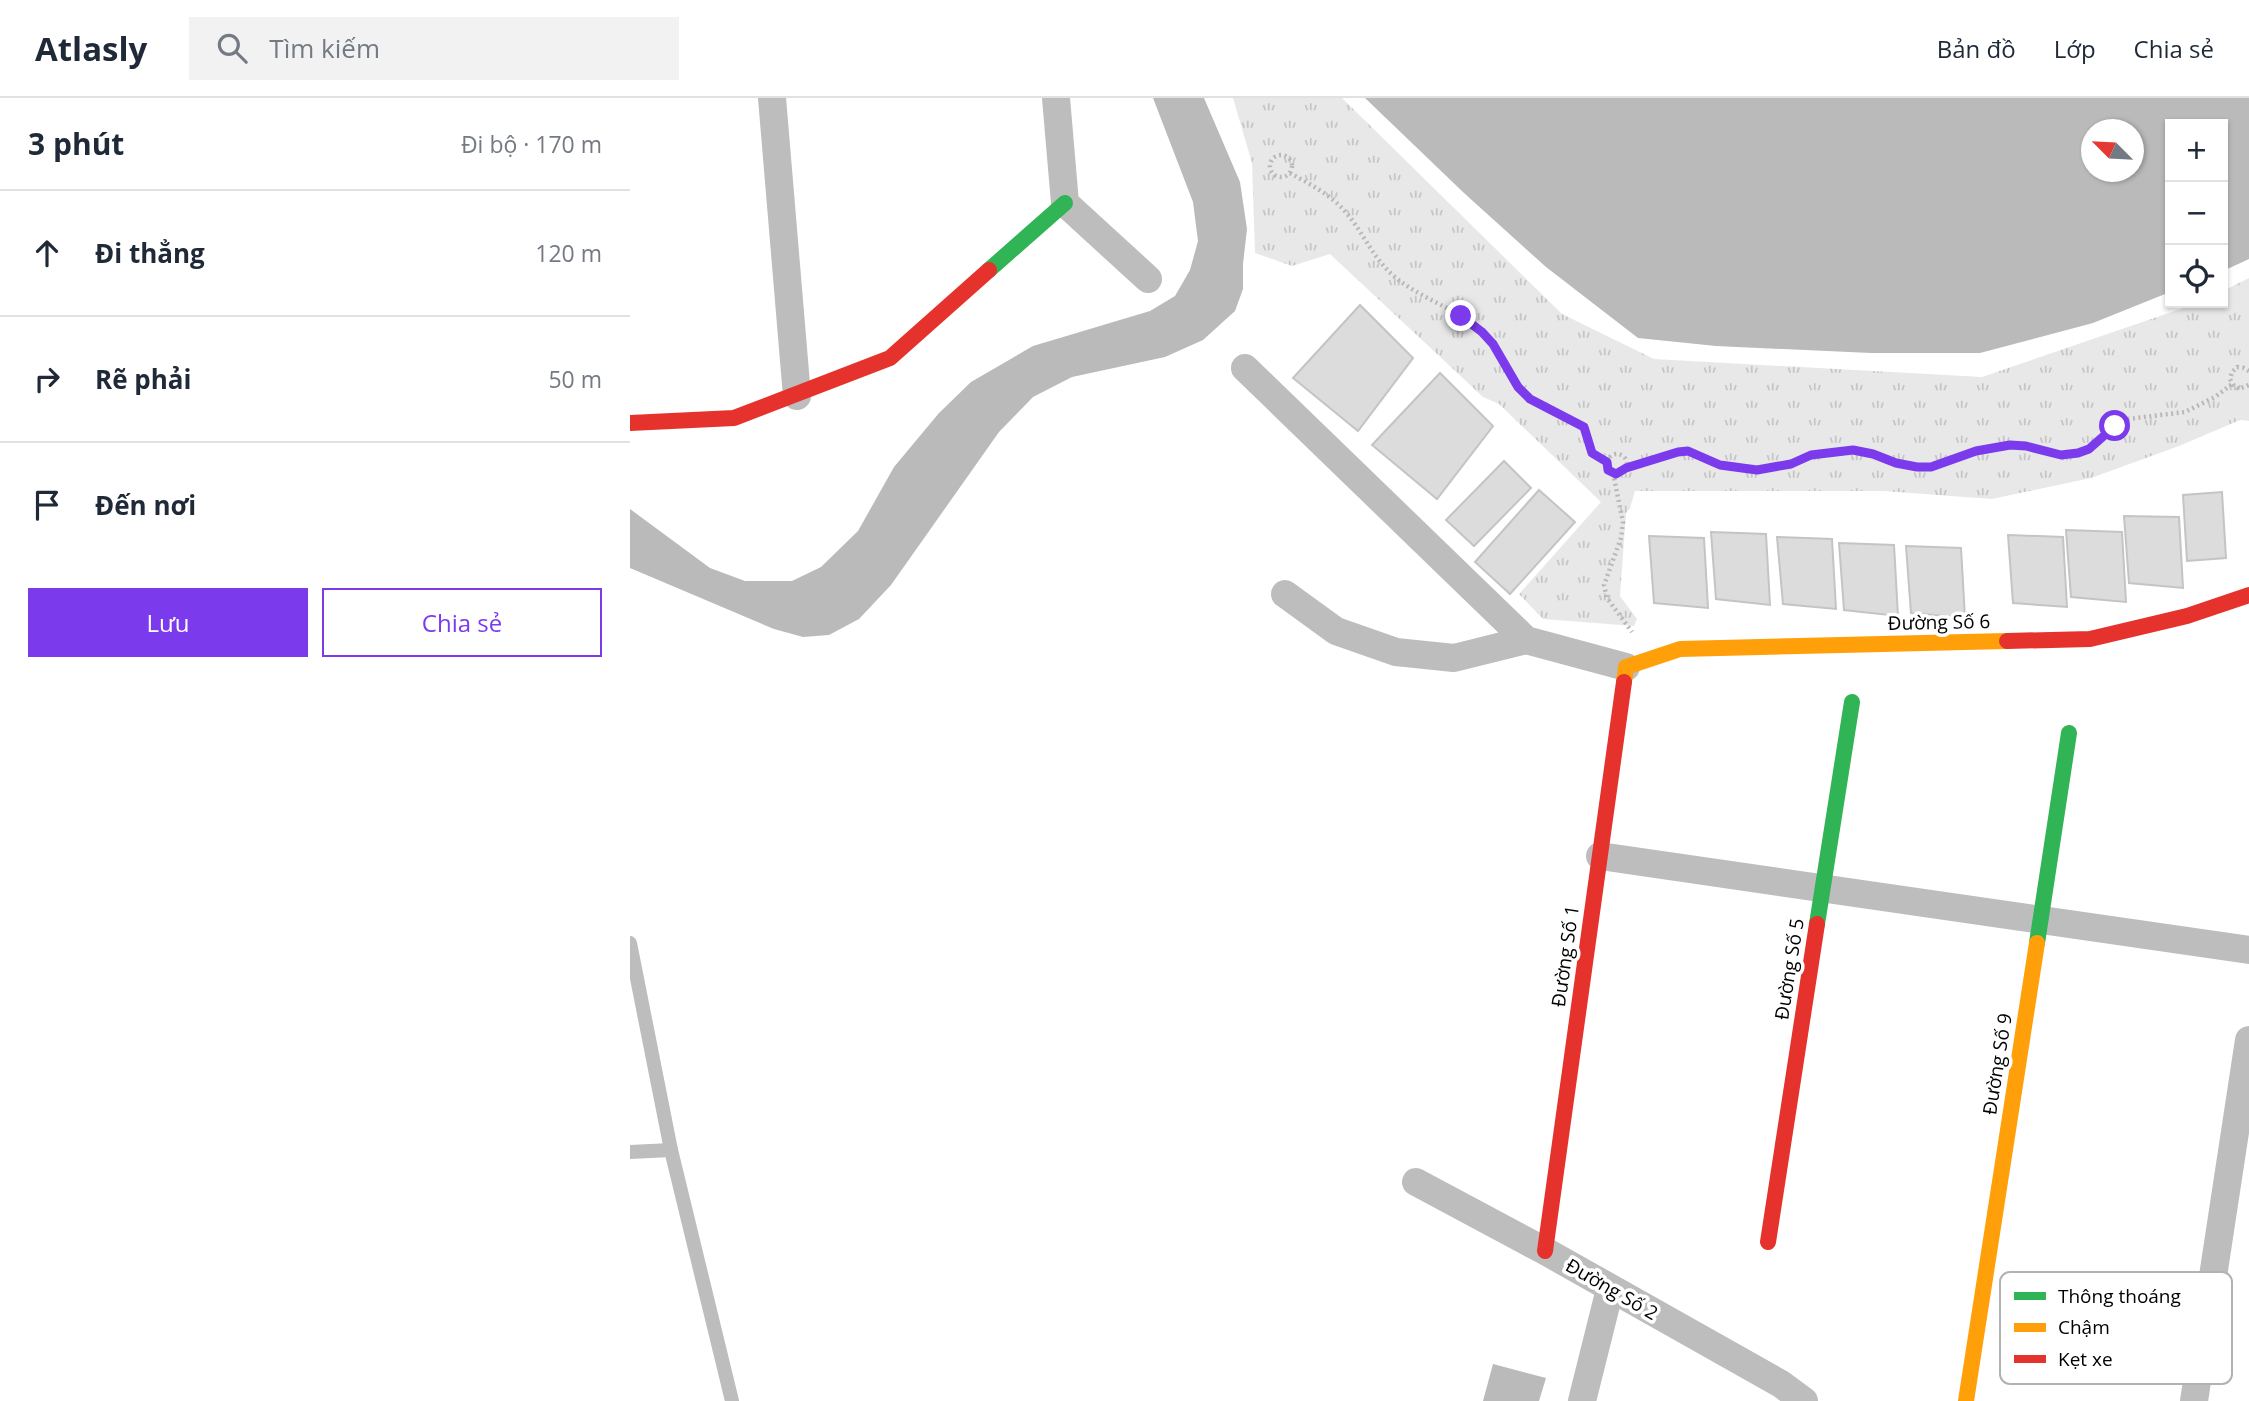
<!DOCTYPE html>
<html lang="vi">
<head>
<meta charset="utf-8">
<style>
	:root { --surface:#fff; --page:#f2f2f3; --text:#1f2937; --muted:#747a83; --line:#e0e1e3; --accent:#7c3aed }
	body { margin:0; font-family:"Open Sans",sans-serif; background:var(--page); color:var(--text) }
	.controls { position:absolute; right:21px; top:21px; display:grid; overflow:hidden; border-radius:0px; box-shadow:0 2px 5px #0004 }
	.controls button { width:63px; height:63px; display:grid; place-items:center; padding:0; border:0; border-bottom:2px solid var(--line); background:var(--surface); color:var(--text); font:35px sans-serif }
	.compass { position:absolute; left:1451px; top:21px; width:63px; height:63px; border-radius:50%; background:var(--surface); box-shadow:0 2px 5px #0004; rotate:294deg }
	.stop { position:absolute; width:21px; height:21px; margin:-16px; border:5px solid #7c3aed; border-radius:50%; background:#fff }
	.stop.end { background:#7c3aed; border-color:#fff; box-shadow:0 2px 7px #0008 }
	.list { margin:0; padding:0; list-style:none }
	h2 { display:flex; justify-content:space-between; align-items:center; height:91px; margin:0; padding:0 28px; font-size:30px }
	h2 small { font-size:23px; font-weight:400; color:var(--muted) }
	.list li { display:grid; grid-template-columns:46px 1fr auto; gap:21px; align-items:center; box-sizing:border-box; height:126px; padding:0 28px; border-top:2px solid var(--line) }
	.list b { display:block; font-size:26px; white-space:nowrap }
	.list em { font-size:23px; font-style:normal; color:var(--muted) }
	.actions { display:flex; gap:14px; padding:21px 28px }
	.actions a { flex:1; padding:16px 0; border:2px solid var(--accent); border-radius:0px; text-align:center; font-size:24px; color:var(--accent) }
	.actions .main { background:var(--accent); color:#fff }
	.icon { flex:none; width:38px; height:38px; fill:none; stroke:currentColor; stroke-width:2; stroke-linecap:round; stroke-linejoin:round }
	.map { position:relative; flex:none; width:1619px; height:1303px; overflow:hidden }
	header { display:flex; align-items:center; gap:42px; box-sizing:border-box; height:98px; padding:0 35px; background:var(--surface); border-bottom:2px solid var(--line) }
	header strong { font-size:33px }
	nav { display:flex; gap:38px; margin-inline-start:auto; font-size:24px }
	.search { width:490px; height:63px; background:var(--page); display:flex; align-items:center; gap:18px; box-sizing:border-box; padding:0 24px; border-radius:0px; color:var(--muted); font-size:26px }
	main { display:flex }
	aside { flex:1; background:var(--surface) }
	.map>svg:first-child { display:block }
</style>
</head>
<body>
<header>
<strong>Atlasly</strong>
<div class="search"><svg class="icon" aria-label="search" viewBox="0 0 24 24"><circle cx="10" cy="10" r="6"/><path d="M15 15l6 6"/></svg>Tìm kiếm</div>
<nav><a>Bản đồ</a><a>Lớp</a><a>Chia sẻ</a></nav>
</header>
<main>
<aside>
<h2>3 phút<small>Đi bộ · 170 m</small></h2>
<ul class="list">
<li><svg class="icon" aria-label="ahead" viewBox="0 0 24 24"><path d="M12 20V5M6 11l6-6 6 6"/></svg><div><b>Đi thẳng</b></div><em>120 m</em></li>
<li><svg class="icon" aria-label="right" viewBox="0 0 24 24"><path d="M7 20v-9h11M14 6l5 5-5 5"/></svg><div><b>Rẽ phải</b></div><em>50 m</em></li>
<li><svg class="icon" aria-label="arrive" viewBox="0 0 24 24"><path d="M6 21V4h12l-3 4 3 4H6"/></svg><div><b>Đến nơi</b></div></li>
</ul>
<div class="actions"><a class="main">Lưu</a><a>Chia sẻ</a></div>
</aside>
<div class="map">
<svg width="1619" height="1303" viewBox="0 0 1619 1303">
	<defs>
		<pattern id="grass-tufts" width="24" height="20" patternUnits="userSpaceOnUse" patternTransform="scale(1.75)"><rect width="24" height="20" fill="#e8e8e8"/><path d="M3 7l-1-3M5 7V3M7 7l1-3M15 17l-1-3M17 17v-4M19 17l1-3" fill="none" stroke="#c5c5c5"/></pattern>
	</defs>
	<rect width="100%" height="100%" fill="#fff"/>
	<polygon fill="url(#grass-tufts)" points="603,0 712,0 932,216 1024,261 1352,279 1568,205 1593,205 1593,193 1619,180 1619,323 1610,322 1549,348 1461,380 1362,401 1254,393 1005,393 1000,410 996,415 990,498 1007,521 1004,528 913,521 889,496 971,404 869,306 853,299 700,156 662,168 625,155 622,65"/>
	<g fill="#bababa" fill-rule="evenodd">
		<polygon points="523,0 574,0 610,84 617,131 613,166 613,191 605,213 573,242 535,259 442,279 403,299 369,334 261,487 229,521 199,537 173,539 144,531 0,470 0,411 80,470 115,483 162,483 191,469 228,433 264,369 309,315 341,284 403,248 520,213 545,198 560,172 568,143 563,104"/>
		<path d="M 735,0 L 1619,0 L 1619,161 L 1593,173 L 1593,26 L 1540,26 L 1540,194 L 1463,225 L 1350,255 L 1241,255 L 1086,248 L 1008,240 L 916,169 L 834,95 ZM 1462,32 L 1504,32 L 1504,74 L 1462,74 Z"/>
		<polygon points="863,1266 916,1280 909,1303 853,1303"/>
	</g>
	<g fill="#dcdcdc" stroke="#c4c4c4" stroke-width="2">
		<polygon points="730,207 783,260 728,333 663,280"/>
		<polygon points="810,275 863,328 807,401 742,347"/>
		<polygon points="874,363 901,390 844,448 816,422"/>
		<polygon points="909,392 945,424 880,496 845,464"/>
		<polygon points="1592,394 1596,460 1557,463 1553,397"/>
		<polygon points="1494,418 1549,419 1553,490 1499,485"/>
		<polygon points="1436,432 1492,434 1496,504 1441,499"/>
		<polygon points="1081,434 1136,436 1140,507 1086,501"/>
		<polygon points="1378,437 1433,439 1437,509 1383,505"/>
		<polygon points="1019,438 1074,440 1078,510 1024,505"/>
		<polygon points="1147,439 1202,441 1206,511 1153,506"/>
		<polygon points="1209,445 1264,447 1268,518 1214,512"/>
		<polygon points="1276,448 1331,450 1335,520 1281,515"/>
	</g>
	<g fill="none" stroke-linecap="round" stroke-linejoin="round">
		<g stroke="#b8b8b8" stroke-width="4.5" stroke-dasharray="2 3.5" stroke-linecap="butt">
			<circle cx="651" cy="68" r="11"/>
			<path d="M 660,75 C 678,85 699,96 713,111 C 733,133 742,160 765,179 C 791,201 826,210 851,233 C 872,250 878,280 898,298 C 913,313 937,316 954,329 L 962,355 L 977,364"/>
			<polyline points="1619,273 1614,270 1607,269 1602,274 1600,281 1603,287 1609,291 1619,287"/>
			<circle cx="987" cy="366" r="10"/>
			<polyline points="996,370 1057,353 1090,367 1127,372 1161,366 1181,357 1223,352 1243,356 1266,365 1287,369 1301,369 1346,353 1380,347 1397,348 1431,357 1448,355 1459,351 1485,328 1498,321 1555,314 1585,299 1602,286"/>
			<polyline points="983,375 993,424 991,440 974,487 977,500 1002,534"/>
		</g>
		<g stroke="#bdbdbd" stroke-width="14">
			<polyline points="0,845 41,1052 102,1303"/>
			<polyline points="0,1054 41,1052"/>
		</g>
		<g stroke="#bdbdbd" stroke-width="28">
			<polyline points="142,0 167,298"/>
			<polyline points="426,0 435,105 518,181"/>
			<polyline points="615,270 896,542 996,569"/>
			<polyline points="655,496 706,533 766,554 824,560 896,542"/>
			<polyline points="970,758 1619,852"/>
			<polyline points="786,1084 915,1153 1151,1286 1174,1303"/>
			<polyline points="952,1303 980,1191"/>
			<polyline points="1564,1303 1619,942"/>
		</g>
		<g stroke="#30b455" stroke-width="16">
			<polyline points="359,172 435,105"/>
			<polyline points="1187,826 1222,604"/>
			<polyline points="1407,845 1439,635"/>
		</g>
		<g stroke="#ff9f0a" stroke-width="16">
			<polyline points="994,584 996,569 1050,551 1377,543"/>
			<polyline points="1336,1303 1407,845"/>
		</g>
		<g stroke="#e5322d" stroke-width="16">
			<polyline points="0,325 104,320 260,260 359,172"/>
			<polyline points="1377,543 1460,541 1557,518 1619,497"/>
			<polyline points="1138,1144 1187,826"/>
			<polyline points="915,1153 994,584"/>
		</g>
	</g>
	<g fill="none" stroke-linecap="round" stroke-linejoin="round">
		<polyline stroke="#7c3aed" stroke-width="9" points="831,218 852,234 863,246 888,289 900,301 954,329 962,355 977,364 978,372 986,376 996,370 1048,354 1058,353 1090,367 1127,372 1161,366 1181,357 1223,352 1243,356 1266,365 1287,369 1301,369 1346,353 1380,347 1396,348 1431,357 1448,355 1459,351 1485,328"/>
	</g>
	<g text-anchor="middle" stroke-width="7" stroke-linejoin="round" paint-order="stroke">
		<g font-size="19" fill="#000" stroke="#fff">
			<text transform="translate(1309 524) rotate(-1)" y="7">Đường Số 6</text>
			<text transform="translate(935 858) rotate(-82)" y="7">Đường Số 1</text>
			<text transform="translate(1159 871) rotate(-81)" y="7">Đường Số 5</text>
			<text transform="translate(1367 966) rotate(-81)" y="7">Đường Số 9</text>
			<text transform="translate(982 1191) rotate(30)" y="7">Đường Số 2</text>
		</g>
	</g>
	<rect x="1370" y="1174" width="232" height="112" rx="10" fill="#fff" stroke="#b2b2b2" stroke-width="2"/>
	<rect x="1384" y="1194" width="32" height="8" fill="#30b455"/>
	<rect x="1384" y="1225" width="32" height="9" fill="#ff9f0a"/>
	<rect x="1384" y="1257" width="32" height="8" fill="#e5322d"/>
	<g font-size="19" fill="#000">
		<text x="1428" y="1205">Thông thoáng</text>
		<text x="1428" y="1236">Chậm</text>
		<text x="1428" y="1268">Kẹt xe</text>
	</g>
</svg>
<div class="controls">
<button>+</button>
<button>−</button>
<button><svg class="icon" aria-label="locate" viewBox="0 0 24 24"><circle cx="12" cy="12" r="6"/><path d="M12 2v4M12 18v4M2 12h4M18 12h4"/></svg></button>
</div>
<svg class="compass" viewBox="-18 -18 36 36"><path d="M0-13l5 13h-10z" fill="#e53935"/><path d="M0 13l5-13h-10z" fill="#747a83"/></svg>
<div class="stop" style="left:1485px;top:328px"></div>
<div class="stop end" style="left:831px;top:218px"></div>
</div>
</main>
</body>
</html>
